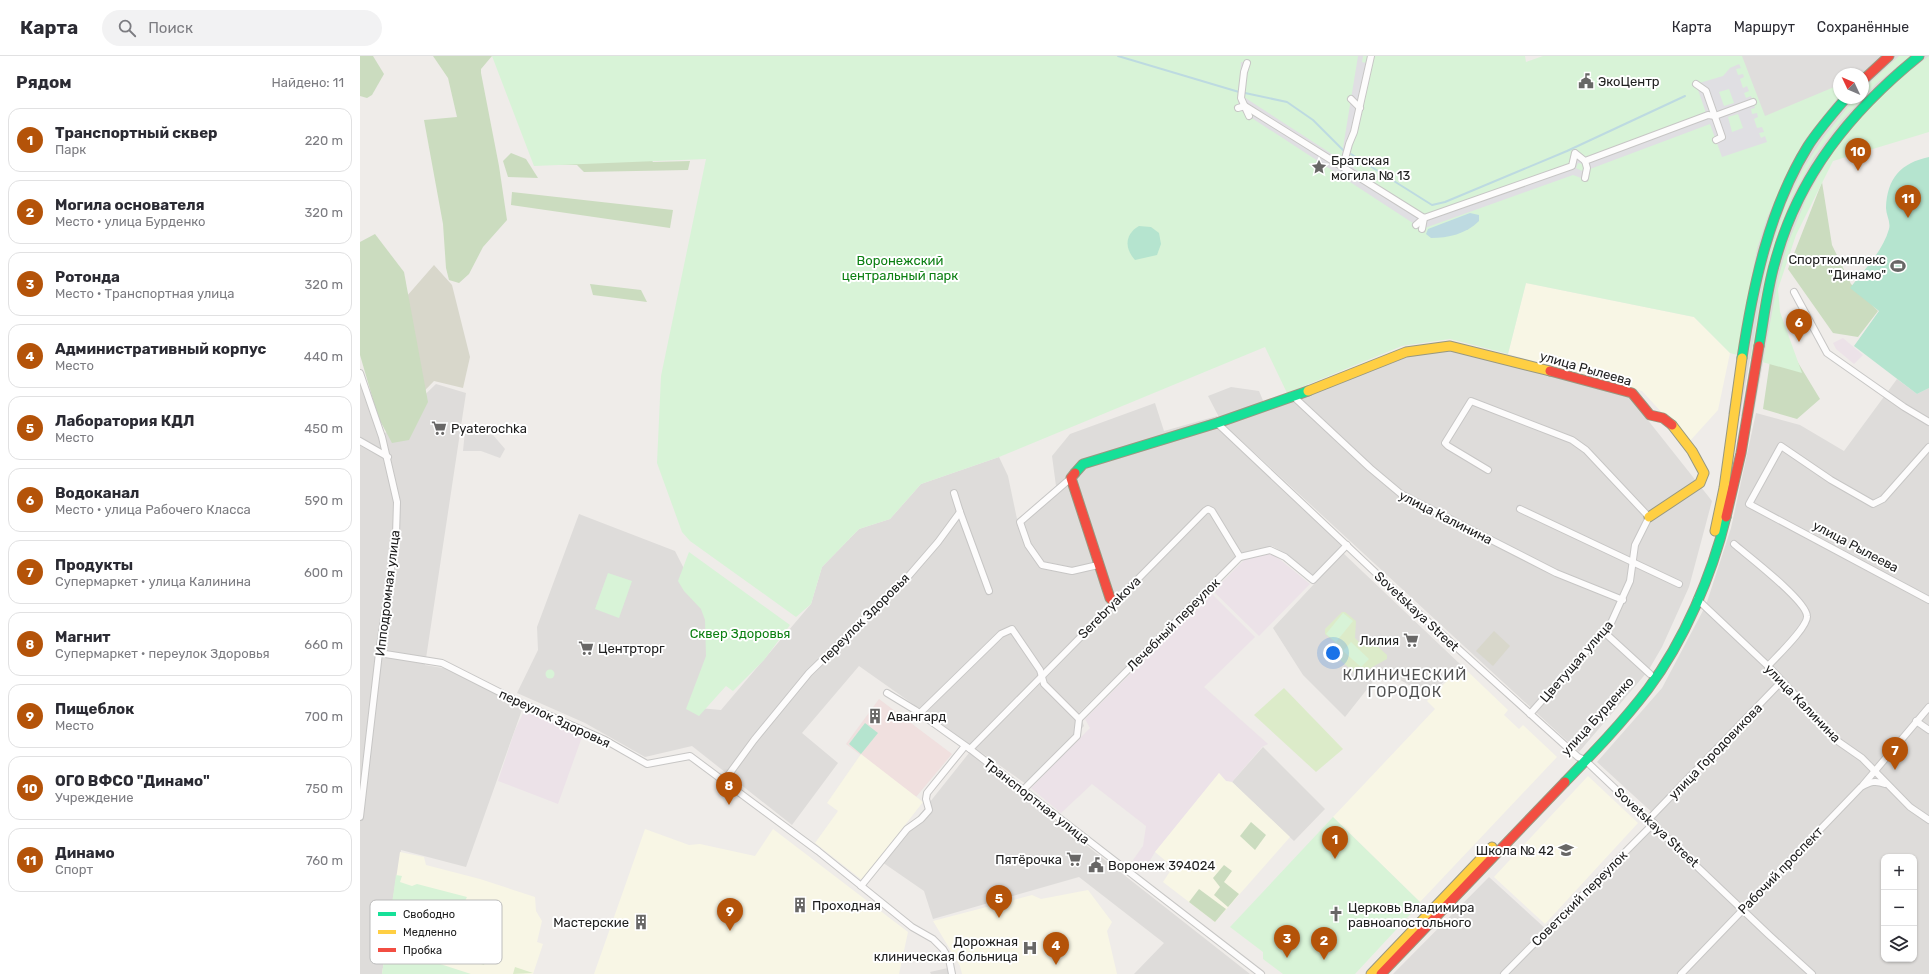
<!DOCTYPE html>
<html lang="ru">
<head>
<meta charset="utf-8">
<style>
	:root { --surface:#fff; --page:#f2f2f3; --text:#2b2b33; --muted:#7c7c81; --line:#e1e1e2; --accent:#b45309 }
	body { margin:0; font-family:Rubik,sans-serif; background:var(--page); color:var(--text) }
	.controls { position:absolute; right:12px; bottom:12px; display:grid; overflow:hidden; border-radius:8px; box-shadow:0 1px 3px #0004 }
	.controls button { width:36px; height:36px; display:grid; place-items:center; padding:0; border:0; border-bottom:1px solid var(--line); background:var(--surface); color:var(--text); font:20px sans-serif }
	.compass { position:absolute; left:1473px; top:12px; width:36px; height:36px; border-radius:50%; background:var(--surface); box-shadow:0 1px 3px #0004; rotate:314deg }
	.you { position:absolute; left:973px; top:597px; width:14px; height:14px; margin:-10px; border:3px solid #fff; border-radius:50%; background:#1a73e8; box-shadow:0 0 0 6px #1a73e833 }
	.badge { display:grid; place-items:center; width:26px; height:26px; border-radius:50%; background:var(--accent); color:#fff; font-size:13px; font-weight:700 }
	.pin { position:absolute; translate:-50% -33px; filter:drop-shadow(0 1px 2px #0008) }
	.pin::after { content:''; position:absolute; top:21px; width:14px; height:12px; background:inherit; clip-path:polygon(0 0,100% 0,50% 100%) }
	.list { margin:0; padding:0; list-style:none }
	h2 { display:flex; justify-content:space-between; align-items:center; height:52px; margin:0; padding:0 16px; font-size:17px }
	h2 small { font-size:13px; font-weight:400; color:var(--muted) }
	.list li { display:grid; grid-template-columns:26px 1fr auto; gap:12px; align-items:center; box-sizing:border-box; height:64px; margin:0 8px 8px; padding:0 8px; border:1px solid var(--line); border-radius:12px }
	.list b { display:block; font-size:15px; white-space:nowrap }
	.list p { margin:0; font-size:13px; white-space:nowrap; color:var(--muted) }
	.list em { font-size:13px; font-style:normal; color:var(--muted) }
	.icon { flex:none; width:22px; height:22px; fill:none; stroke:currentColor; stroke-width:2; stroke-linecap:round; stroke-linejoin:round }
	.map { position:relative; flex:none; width:1569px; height:918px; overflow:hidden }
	header { display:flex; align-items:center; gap:24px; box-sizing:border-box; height:56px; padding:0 20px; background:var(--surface); border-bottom:1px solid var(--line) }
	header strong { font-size:19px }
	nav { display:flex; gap:22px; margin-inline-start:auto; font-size:14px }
	.search { width:280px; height:36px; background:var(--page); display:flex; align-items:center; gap:10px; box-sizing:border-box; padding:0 14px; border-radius:22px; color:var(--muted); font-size:15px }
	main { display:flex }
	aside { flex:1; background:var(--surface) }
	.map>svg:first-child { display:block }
</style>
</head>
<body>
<header>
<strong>Карта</strong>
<div class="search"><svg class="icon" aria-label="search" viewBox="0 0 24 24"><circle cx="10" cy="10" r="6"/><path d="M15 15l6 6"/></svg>Поиск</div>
<nav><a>Карта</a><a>Маршрут</a><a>Сохранённые</a></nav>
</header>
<main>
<aside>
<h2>Рядом<small>Найдено: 11</small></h2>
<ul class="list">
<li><span class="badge">1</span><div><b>Транспортный сквер</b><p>Парк</p></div><em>220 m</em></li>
<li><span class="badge">2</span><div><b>Могила основателя</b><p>Место · улица Бурденко</p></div><em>320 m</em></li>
<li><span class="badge">3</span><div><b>Ротонда</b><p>Место · Транспортная улица</p></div><em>320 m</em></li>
<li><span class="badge">4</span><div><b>Административный корпус</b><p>Место</p></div><em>440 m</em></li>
<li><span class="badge">5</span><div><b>Лаборатория КДЛ</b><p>Место</p></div><em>450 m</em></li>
<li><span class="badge">6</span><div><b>Водоканал</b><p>Место · улица Рабочего Класса</p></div><em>590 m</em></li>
<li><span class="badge">7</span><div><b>Продукты</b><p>Супермаркет · улица Калинина</p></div><em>600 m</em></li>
<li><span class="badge">8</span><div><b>Магнит</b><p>Супермаркет · переулок Здоровья</p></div><em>660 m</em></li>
<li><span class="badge">9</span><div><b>Пищеблок</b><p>Место</p></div><em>700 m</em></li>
<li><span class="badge">10</span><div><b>ОГО ВФСО &quot;Динамо&quot;</b><p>Учреждение</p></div><em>750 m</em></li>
<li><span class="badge">11</span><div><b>Динамо</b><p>Спорт</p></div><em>760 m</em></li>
</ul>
</aside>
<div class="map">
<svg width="1569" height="918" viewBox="0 0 1569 918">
	<rect width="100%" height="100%" fill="#efece9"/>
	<g fill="#dedcda" fill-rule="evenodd">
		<polygon points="1089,294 1268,339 1352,445 1329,531 1302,591 1288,615 1219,696 862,367 848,340 871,331 899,335 907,354 1046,299"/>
		<polygon points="0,317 22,380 76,328 106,337 65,609 89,613 163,651 106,811 41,794 24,918 0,918"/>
		<path d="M 1537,323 L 1557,338 L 1569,332 L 1569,918 L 1033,918 L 1129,821 L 1186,873 L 1296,760 L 1237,706 L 1302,632 L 1346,549 L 1371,472 L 1396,357 L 1440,369 L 1484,395 ZM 1524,801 L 1554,801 L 1554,903 L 1524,903 Z"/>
		<polygon points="795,347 804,375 857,360 860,373 983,489 952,520 928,499 912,490 881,498 719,657 724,670 666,728 499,610 442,677 478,707 432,769 332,690 285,701 225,667 157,637 178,594 177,571 219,458 315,495 347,558 348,599 328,651 361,654 451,548 462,511 499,473 530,463 561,428 639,401 648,420 657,463 674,451 696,430 692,400 710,378"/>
		<polygon points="983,497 1101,609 1068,641 1023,613 985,661 943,619 913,572"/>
		<polygon points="903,691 965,753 934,785 872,726"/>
		<polygon points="609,697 890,918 774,918 804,887 719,821 573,863 564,835 522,806"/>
		<polygon points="588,912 589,918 571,918 570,916"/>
	</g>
	<polygon fill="#f0e0df" points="519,643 592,698 556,741 486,688"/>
	<g fill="#ece2e8">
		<polygon points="1483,282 1503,299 1494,308 1476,293 1473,287"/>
		<polygon points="912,497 950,528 899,580 853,535 885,503"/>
		<polygon points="851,537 895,581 844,631 908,688 902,691 872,726 866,725 859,717 795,796 785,813 773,804 783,790 786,770 732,728 701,757 671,732 730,672 725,663"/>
		<polygon points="165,653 222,681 198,748 138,725 155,674"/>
	</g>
	<g fill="#f8f6e5">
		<polygon points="1166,227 1334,261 1370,297 1358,354 1329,386 1282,335 1148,298"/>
		<polygon points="1102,610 1148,654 1144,659 1159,673 1163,669 1197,701 1060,846 973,761 1075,653 1067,645"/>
		<polygon points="501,698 563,746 502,824 455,787 478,755 467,747"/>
		<polygon points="859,717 866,725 872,726 930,781 855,866 803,826 813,811 795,796"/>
		<polygon points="1228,720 1278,767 1185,868 1134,821"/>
		<polygon points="285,773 329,789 340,788 395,800 413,773 548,876 539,918 234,918"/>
		<polygon points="40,796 64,801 66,809 120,823 175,841 176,855 182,865 177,886 183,888 173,918 22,918"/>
		<polygon points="728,834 752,866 747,875 757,918 602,918 600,910 573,865 672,839 681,843"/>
	</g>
	<g fill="#d8d7cb">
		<polygon points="74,209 92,229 110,301 103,332 74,325 37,363 40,248"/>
		<polygon points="1134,575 1150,590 1133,610 1116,595"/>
	</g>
	<g fill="#dcebc9">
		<polygon points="982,556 985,556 996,565 995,582 999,586 1004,585 1010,590 1014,587 1027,599 1027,603 1003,616 996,618 979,603 981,592 965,578 965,573"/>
		<polygon points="924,632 983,693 956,716 894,659"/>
		<polygon points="120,891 128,893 124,909 115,906"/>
		<polygon points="155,911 173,917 153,918"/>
	</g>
	<g fill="#cbdcbf">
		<polygon points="0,0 13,0 24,18 12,39 7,42 0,40"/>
		<polygon points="73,0 132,0 121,13 121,17 139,110 147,164 123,191 109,218 99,227 89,224 86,212 83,168 64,64 97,61 88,22"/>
		<polygon points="283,93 293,106 330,105 328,114 224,116 217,109 182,108"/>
		<polygon points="151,97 166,103 178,122 148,121 143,105"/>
		<polygon points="1462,126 1472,189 1491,228 1518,255 1498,281 1473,277 1428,213"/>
		<polygon points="152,136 313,154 310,172 151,149"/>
		<polygon points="15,178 44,216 68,346 49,384 32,387 18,361 0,299 0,186"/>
		<polygon points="230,228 281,234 287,246 233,239"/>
		<polygon points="1417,257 1434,300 1460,343 1437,363 1403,353"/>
		<polygon points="891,766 906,779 895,794 880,780"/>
		<polygon points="864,809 872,815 864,826 879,838 868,851 854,839 860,831 853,822"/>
		<polygon points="839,833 866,853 855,866 829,846"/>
	</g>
	<g fill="#d8f3d7" fill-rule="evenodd">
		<path d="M 132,0 L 1165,0 L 1166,6 L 1183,0 L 1569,0 L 1569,76 L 1473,105 L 1436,179 L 1418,233 L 1420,256 L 1442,317 L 1370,297 L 1334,261 L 1166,227 L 1148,298 L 1090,283 L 1042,290 L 927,337 L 905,291 L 639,401 L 561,428 L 530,463 L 499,473 L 462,511 L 451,548 L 436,561 L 330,485 L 322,476 L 297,407 L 301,320 L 346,103 L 174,110 ZM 1479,18 L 1503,18 L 1503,42 L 1479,42 Z"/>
		<polygon points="329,496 430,569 404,604 373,635 366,630 339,660 326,653 346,600 345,564 341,553 324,535 318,525"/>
		<polygon points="248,517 272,525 259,562 235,553"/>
		<polygon points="983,557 993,565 976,586 966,578"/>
		<polygon points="991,586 1009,603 1001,611 983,595"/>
		<circle cx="190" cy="618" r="4.5"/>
		<polygon points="973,761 1060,846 1059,849 995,918 923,918 903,903 903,896 870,871"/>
		<polygon points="36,819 42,820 40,826 52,830 57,828 107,841 105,845 95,845 87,848 71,899 74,906 111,918 22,918"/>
	</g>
	<g fill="#b5e4cf">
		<path d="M 1569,101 L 1569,332 L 1557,338 L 1494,290 L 1519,255 L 1490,232 C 1504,214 1523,195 1529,173 C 1531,166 1526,159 1526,152 C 1527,122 1541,107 1569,101 Z"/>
		<path d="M 779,170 L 791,171 L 799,177 L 801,188 L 797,199 L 775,204 C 764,192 765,178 779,170 Z"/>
		<polygon points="505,667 518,677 501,698 489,688"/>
	</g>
	<g fill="#dfdddc">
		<polygon points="1382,0 1521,0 1503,18 1479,18 1479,29 1405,60"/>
		<polygon points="105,375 133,379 145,393 140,402 121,395 103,395"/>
	</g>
	<path fill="#e0dfe3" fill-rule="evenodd" d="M 998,0 L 1003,0 L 1002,6 L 1006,7 L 1008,0 L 1013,0 L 988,108 L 1064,160 L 1209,108 L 1214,98 L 1217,97 L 1227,102 L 1346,57 L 1336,28 L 1363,20 L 1370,12 L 1379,8 L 1381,12 L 1376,13 L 1378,19 L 1383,18 L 1384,21 L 1380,23 L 1383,32 L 1387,30 L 1389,35 L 1384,37 L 1386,42 L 1391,40 L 1395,52 L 1391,53 L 1392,58 L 1397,57 L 1398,61 L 1394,63 L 1397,72 L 1402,71 L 1404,76 L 1399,77 L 1401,82 L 1405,80 L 1407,86 L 1362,101 L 1350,68 L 1230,113 L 1226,122 L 1224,123 L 1213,119 L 1062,173 L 878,53 L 881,6 L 887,7 L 884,41 L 981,104 ZM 1369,33 L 1374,47 L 1364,50 L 1359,36 ZM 1378,58 L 1383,72 L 1372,76 L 1368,61 ZM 1218,107 L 1223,108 L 1224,113 L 1222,115 L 1216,112 Z"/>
	<path fill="#bddae1" d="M 1110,157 L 1119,159 L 1119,165 C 1106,178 1088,182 1071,182 L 1066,178 L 1068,173 Z"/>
	<g fill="#dedcdb">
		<polygon points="1519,0 1539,0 1503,33 1503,18 1500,18"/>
		<polygon points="1550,0 1569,0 1534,27 1498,63 1469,102 1447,141 1428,187 1418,223 1393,362 1381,360 1406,221 1417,180 1432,141 1454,101 1481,65 1516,28"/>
		<polygon points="1479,40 1479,42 1495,42 1463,82 1443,113 1426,148 1413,187 1405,217 1380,360 1368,358 1389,235 1397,193 1407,162 1432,106 1446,82"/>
	</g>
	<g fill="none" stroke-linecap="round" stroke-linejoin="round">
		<g stroke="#bddae1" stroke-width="2">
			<polyline points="758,0 879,36"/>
			<polyline points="885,37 927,46 953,64 983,94"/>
			<polyline points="991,98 1072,149 1085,146 1207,95 1325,40"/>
		</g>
		<g stroke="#c7c6c5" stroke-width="8">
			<g id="street">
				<polyline points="887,7 884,16 881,42 889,60"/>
				<polyline points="1336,28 1346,35 1362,81 1356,84"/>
				<polyline points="991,43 1000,52"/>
				<polyline points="878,52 885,50 1064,162 1212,110 1215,97 1225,105 1348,59 1355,60 1393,46"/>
				<polyline points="983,110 989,88 994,76 1011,0"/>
				<polyline points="1225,122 1227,112 1225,105"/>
				<polyline points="1056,169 1064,162"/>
				<polyline points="1062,173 1064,162"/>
				<polyline points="1434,236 1467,297 1544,351 1569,366"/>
				<polyline points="0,317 22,381 37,446 36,479 19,597 0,761"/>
				<polyline points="934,341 1010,412 1041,438 1196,517 1263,544"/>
				<polyline points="857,367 1053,552 1218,701 1225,704 1409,879 1452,918"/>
				<polyline points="0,385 28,401"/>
				<polyline points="1569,391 1523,443 1513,448 1471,424 1421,390 1389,448 1569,544"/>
				<polyline points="1128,414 1088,390 1085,387 1111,345 1212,384 1226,394 1289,461 1275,489 1270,525 1251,567 1170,658"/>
				<polyline points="711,422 660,466 668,489 682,509 712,515 738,509"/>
				<polyline points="594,437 600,456"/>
				<polyline points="1160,453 1319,528"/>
				<path d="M 1374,488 C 1388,500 1446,544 1447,560 C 1448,571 1416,601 1408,610"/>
				<polyline points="1337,543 1408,610 1479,686 1502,702 1550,751 1569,764"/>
				<polyline points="1244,576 1290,618"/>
				<polyline points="19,597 82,607 161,647 245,684 287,708 330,700 458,795 552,871 573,883 583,893 589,903 592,918"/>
				<polyline points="527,637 555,654 610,693 901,918"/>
				<polyline points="560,657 641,578 652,573 680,614 684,628 719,663"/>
				<polyline points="1556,665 1569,674"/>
				<polyline points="610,693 845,455 848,453 852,455 880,501"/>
				<polyline points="364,725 394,684 449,617 546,523 578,486 600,456 629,535"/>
				<polyline points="1503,729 1569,651"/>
				<polyline points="663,734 717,680 719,663 880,501 910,494 925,501 953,524 987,489"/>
				<polyline points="1289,763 1421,626"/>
				<polyline points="501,830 547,773 561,763 569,754 566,743 567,737 605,690"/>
				<polyline points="1144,918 1294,767"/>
				<path d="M 1321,918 L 1501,731 C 1510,726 1515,724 1525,728"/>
			</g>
		</g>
		<g stroke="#989880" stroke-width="11">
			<g id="fast">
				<path d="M 1399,290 C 1404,262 1407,233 1415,206 C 1438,120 1491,55 1559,0"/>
				<path d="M 1382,302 C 1393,230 1409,153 1448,90 C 1459,73 1473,57 1486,42"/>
				<polyline points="715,417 723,408 857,367 948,335"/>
				<path d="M 1205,726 C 1234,696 1263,666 1288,633 C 1324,585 1352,519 1366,461"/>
			</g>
		</g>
		<g stroke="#989880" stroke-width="11">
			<g id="slow">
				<polyline points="948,335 1046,296 1090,290 1190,315"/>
				<polyline points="1289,461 1340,427 1344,417 1332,395 1312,369"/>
				<polyline points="1355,475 1364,432 1382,302"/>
				<polyline points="1011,918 1132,791"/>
			</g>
		</g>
		<g stroke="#989880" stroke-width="11">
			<g id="jam">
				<polyline points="1503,24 1529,0"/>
				<polyline points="1190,315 1272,337 1290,359 1303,362 1312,369"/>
				<polyline points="715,417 711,422 750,542 754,546"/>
				<polyline points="1366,461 1381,397 1399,290"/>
				<polyline points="1021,918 1205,726"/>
			</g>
		</g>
		<use href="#street" stroke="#fdfcfc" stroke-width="6"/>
		<use href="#fast" stroke="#16e098" stroke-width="9"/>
		<use href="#slow" stroke="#ffcf43" stroke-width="9"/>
		<use href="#jam" stroke="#f24e42" stroke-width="9"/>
	</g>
	<defs>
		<g id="civic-bare" transform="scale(1.2)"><path d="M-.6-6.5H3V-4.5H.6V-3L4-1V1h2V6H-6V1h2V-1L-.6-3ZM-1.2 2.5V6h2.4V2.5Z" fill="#686766" stroke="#fff" stroke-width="2.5" paint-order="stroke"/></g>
		<g id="sight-bare" transform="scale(1.2)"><path d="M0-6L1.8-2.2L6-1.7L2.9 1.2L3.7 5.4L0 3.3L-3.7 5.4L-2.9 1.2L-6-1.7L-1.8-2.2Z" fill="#686766" stroke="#fff" stroke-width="2.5" paint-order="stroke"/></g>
		<g id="stadium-bare" transform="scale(1.2)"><path d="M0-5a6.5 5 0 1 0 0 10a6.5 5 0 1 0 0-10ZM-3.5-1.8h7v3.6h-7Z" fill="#686766" stroke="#fff" stroke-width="2.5" paint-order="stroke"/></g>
		<g id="supermarket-bare" transform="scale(1.2)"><path d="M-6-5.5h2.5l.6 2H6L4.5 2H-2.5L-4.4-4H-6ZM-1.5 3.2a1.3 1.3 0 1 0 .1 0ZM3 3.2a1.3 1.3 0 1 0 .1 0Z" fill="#686766" stroke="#fff" stroke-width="2.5" paint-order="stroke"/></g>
		<g id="building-bare" transform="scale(1.2)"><path d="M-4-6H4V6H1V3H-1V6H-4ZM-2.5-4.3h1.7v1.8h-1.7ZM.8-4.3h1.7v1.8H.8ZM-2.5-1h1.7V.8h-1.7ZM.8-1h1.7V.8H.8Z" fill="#686766" stroke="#fff" stroke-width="2.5" paint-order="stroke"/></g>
		<g id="school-bare" transform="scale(1.2)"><path d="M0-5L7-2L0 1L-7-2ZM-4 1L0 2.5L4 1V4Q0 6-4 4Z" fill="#686766" stroke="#fff" stroke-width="2.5" paint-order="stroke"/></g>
		<g id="church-bare" transform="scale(1.2)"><path d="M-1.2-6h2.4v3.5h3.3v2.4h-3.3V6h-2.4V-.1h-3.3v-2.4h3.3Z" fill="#686766" stroke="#fff" stroke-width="2.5" paint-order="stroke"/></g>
		<g id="hospital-bare" transform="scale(1.2)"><path d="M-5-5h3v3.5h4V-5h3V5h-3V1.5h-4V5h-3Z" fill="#686766" stroke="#fff" stroke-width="2.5" paint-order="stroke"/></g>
	</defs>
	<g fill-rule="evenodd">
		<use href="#civic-bare" x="1226" y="25"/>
		<use href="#sight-bare" x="959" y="111"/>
		<use href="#stadium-bare" x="1538" y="210"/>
		<use href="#supermarket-bare" x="79" y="372"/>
		<use href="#supermarket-bare" x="1051" y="584"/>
		<use href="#supermarket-bare" x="226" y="592"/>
		<use href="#building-bare" x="515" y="660"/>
		<use href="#school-bare" x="1206" y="794"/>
		<use href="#supermarket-bare" x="714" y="803"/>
		<use href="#civic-bare" x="736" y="809"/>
		<use href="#building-bare" x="440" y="849"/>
		<use href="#church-bare" x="976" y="858"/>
		<use href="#building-bare" x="281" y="866"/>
		<use href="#hospital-bare" x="670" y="892"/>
	</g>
	<g text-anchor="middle" stroke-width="4" stroke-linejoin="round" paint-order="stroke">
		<g font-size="13" fill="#202020" stroke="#fff" text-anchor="start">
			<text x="1238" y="30">ЭкоЦентр</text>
			<text x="971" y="109">Братская<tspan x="971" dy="15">могила № 13</tspan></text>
			<text x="1526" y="208" text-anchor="end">Спорткомплекс<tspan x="1526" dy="15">"Динамо"</tspan></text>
			<text x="91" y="377">Pyaterochka</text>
			<text x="1039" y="589" text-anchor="end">Лилия</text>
			<text x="238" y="597">Центрторг</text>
			<text x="527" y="665">Авангард</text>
			<text x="1194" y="799" text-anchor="end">Школа № 42</text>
			<text x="702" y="808" text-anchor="end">Пятёрочка</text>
			<text x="748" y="814">Воронеж 394024</text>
			<text x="452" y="854">Проходная</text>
			<text x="988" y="856">Церковь Владимира<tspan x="988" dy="15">равноапостольного</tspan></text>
			<text x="269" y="871" text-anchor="end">Мастерские</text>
			<text x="658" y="890" text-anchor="end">Дорожная<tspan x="658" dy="15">клиническая больница</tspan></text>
		</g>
		<g font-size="13" fill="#0d8013" stroke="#fff">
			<text x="540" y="209">Воронежский<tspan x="540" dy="15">центральный парк</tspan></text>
			<text x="380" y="582">Сквер Здоровья</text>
		</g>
		<g font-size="13" fill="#202020" stroke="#fff">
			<text transform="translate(1226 312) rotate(16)" y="5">улица Рылеева</text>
			<text transform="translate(1086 461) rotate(27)" y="5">улица Калинина</text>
			<text transform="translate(1496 490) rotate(28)" y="5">улица Рылеева</text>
			<text transform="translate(27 537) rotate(-83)" y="5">Ипподромная улица</text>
			<text transform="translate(749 551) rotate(-45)" y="5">Serebryakova</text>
			<text transform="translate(1057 555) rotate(43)" y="5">Sovetskaya Street</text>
			<text transform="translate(504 562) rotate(-45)" y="5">переулок Здоровья</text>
			<text transform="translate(813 568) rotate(-45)" y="5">Лечебный переулок</text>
			<text transform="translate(1216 605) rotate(-49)" y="5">Цветущая улица</text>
			<text transform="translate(1443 647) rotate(46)" y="5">улица Калинина</text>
			<text transform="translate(1237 660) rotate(-48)" y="5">улица Бурденко</text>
			<text transform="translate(195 662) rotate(25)" y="5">переулок Здоровья</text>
			<text transform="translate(1355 695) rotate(-46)" y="5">улица Городовикова</text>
			<text transform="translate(677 745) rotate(38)" y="5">Транспортная улица</text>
			<text transform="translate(1297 771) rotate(43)" y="5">Sovetskaya Street</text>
			<text transform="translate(1420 814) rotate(-46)" y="5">Рабочий проспект</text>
			<text transform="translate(1219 842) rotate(-45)" y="5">Советский переулок</text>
		</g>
		<g font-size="15" letter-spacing="1" fill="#535353" stroke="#fff">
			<text x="1045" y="624">КЛИНИЧЕСКИЙ<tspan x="1045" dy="17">ГОРОДОК</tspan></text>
		</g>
	</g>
	<rect x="10" y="844" width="132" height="64" rx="6" fill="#fff" stroke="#bcbcbc" stroke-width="1"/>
	<rect x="18" y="856" width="18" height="4" fill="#16e098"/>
	<rect x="18" y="874" width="18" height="4" fill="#ffcf43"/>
	<rect x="18" y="892" width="18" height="4" fill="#f24e42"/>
	<g font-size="11" fill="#202020">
		<text x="43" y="862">Свободно</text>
		<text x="43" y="880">Медленно</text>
		<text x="43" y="898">Пробка</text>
	</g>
</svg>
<div class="controls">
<button>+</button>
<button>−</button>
<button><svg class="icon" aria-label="layers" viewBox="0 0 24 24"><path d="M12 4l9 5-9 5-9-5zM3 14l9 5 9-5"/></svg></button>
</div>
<svg class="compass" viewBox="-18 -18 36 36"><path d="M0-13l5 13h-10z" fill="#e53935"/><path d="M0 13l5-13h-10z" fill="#7c7c81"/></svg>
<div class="you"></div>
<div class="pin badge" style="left:975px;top:803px">1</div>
<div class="pin badge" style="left:964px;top:904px">2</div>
<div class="pin badge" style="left:927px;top:902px">3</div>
<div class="pin badge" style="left:696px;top:909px">4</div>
<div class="pin badge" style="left:639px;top:862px">5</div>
<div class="pin badge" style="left:1439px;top:286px">6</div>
<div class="pin badge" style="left:1535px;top:714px">7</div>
<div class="pin badge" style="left:369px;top:749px">8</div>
<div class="pin badge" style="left:370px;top:875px">9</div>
<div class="pin badge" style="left:1498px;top:115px">10</div>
<div class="pin badge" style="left:1548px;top:162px">11</div>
</div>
</main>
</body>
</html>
